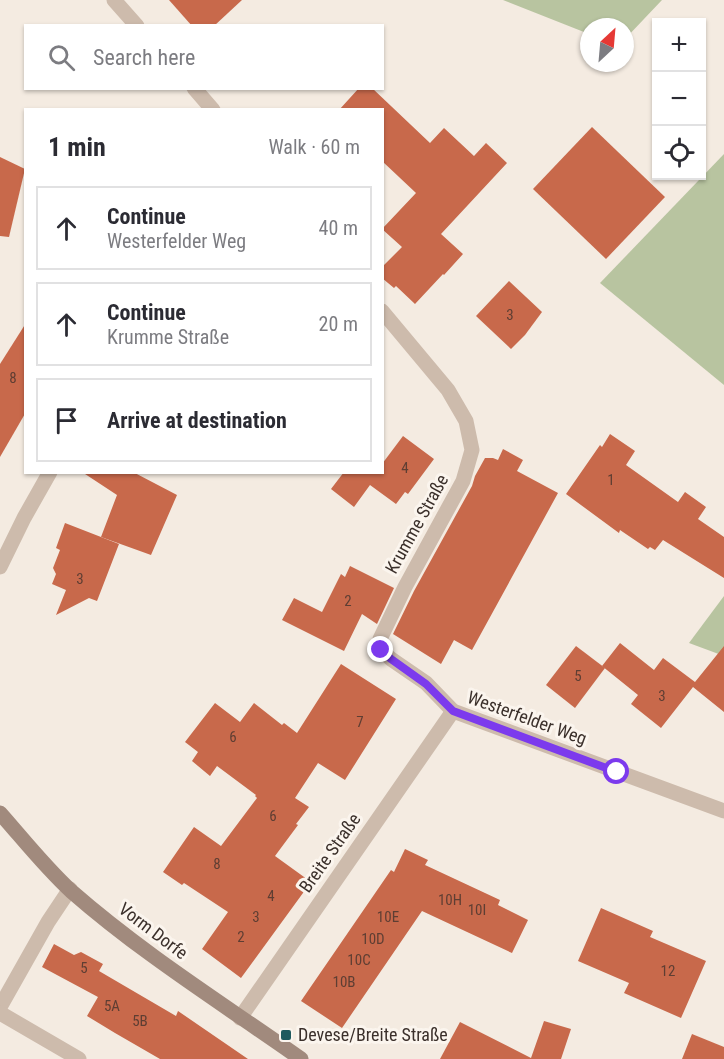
<!DOCTYPE html>
<html lang="en">
<head>
<meta charset="utf-8">
<style>
	:root { --surface:#fff; --page:#f7f7f7; --text:#2b2b33; --muted:#7c7c81; --line:#e1e1e2 }
	body { margin:0; font-family:"Roboto Condensed",sans-serif; background:var(--page); color:var(--text) }
	.controls { position:absolute; right:18px; top:18px; display:grid; overflow:hidden; border-radius:0px; box-shadow:0 2px 4px #0004 }
	.controls button { width:54px; height:54px; display:grid; place-items:center; padding:0; border:0; border-bottom:2px solid var(--line); background:var(--surface); color:var(--text); font:30px sans-serif }
	.compass { position:absolute; left:580px; top:18px; width:54px; height:54px; border-radius:50%; background:var(--surface); box-shadow:0 2px 4px #0004; rotate:26deg }
	.stop { position:absolute; width:18px; height:18px; margin:-14px; border:4px solid #7c3aed; border-radius:50%; background:#fff }
	.stop.end { background:#7c3aed; border-color:#fff; box-shadow:0 2px 6px #0008 }
	.list { margin:0; padding:0; list-style:none }
	h2 { display:flex; justify-content:space-between; align-items:center; height:78px; margin:0; padding:0 24px; font-size:26px }
	h2 small { font-size:20px; font-weight:400; color:var(--muted) }
	.list li { display:grid; grid-template-columns:39px 1fr auto; gap:18px; align-items:center; box-sizing:border-box; height:84px; margin:0 12px 12px; padding:0 12px; border:2px solid var(--line); border-radius:0px }
	.list b { display:block; font-size:22px; white-space:nowrap }
	.list p { margin:0; font-size:20px; white-space:nowrap; color:var(--muted) }
	.list em { font-size:20px; font-style:normal; color:var(--muted) }
	.icon { flex:none; width:33px; height:33px; fill:none; stroke:currentColor; stroke-width:2; stroke-linecap:round; stroke-linejoin:round }
	.map { position:relative; flex:none; width:724px; height:1059px; overflow:hidden }
	.search { position:absolute; background:var(--surface); box-shadow:0 2px 4px #0004; left:24px; top:24px; width:360px; height:66px; display:flex; align-items:center; gap:15px; box-sizing:border-box; padding:0 21px; border-radius:0px; color:var(--muted); font-size:22px }
	.panel { position:absolute; background:var(--surface); box-shadow:0 2px 4px #0004; left:24px; top:108px; width:360px; height:366px; border-radius:0px }
	.map>svg:first-child { display:block }
</style>
</head>
<body>
<div class="map">
<svg width="724" height="1059" viewBox="0 0 724 1059">
	<rect width="100%" height="100%" fill="#f4ebe1"/>
	<g fill="#b8c4a0">
		<polygon points="503,0 662,0 625,39 625,27 589,27 589,34"/>
		<polygon points="724,154 724,385 600,283"/>
		<polygon points="724,596 724,656 689,643"/>
	</g>
	<g fill="#c8694b">
		<polygon points="169,0 242,0 214,26 192,26"/>
		<polygon points="359,88 372,88 430,143 444,128 474,156 486,143 507,163 441,234 463,254 444,275 443,274 415,304 396,286 394,288 382,278 382,267 402,247 382,229 416,193 382,161 382,110 339,110"/>
		<polygon points="592,127 665,197 606,259 533,189"/>
		<polygon points="0,157 25,169 9,237 0,236"/>
		<polygon points="509,281 542,312 525,335 511,349 476,316"/>
		<polygon points="26,323 26,412 0,457 0,364"/>
		<polygon points="610,434 635,451 626,465 678,502 685,492 706,507 698,519 724,537 724,578 663,540 655,550 650,547 648,549 620,530 619,533 566,494 600,445 602,447"/>
		<polygon points="403,436 434,459 408,494 405,492 396,504 370,485 354,507 331,489 344,472 382,472 382,464"/>
		<polygon points="503,449 523,460 517,471 558,493 472,650 454,640 441,664 393,634 414,591 472,486 475,476 485,458 493,458 498,460"/>
		<polygon points="82,472 133,472 177,495 151,555 101,537 117,495"/>
		<polygon points="65,523 119,544 97,601 89,598 56,615 66,590 52,584 56,574 53,568 60,550 56,548"/>
		<polygon points="350,566 394,588 377,624 362,614 344,651 282,620 294,598 322,612 341,574 345,577"/>
		<polygon points="620,643 654,670 663,658 695,682 724,646 724,712 693,687 661,728 631,704 638,695 602,666"/>
		<polygon points="576,646 605,668 575,708 546,685"/>
		<polygon points="341,664 396,699 345,780 318,763 295,798 309,807 296,824 298,825 275,856 311,882 241,978 202,949 228,912 184,883 182,885 163,872 194,827 221,846 257,798 255,796 256,795 217,766 210,776 192,761 198,752 185,742 215,703 240,722 254,703 282,725 284,723 297,733"/>
		<polygon points="405,849 428,860 425,865 500,900 498,905 528,920 512,953 422,911 342,1028 301,1001 391,870 394,872"/>
		<polygon points="601,908 653,931 650,937 706,961 681,1018 624,993 629,983 578,961"/>
		<polygon points="54,944 74,955 81,952 103,964 99,971 176,1016 178,1011 248,1059 160,1059 115,1033 87,1016 98,997 42,967"/>
		<polygon points="544,1021 571,1029 561,1059 440,1059 460,1022 531,1058"/>
		<polygon points="692,1034 724,1047 724,1059 682,1059"/>
	</g>
	<g fill="none" stroke-linecap="round" stroke-linejoin="round">
		<g stroke="#cdbbac" stroke-width="15">
			<polyline points="114,0 137,26"/>
			<polyline points="194,88 213,110"/>
			<polyline points="382,311 448,390 466,421 472,450 463,481 405,587 380,639 381,650 391,659 426,683 453,711 724,811"/>
			<polyline points="0,567 24,518 50,472"/>
			<polyline points="0,1007 48,922 70,889"/>
			<polyline points="0,1013 79,1059"/>
			<polyline points="240,1018 453,711"/>
		</g>
		<path stroke="#a18a7d" stroke-width="15" d="M 0,813 C 23,839 45,867 71,891 C 143,954 223,1004 301,1059"/>
	</g>
	<g fill="none" stroke-linecap="round" stroke-linejoin="round">
		<polyline stroke="#7c3aed" stroke-width="8" points="381,650 391,659 426,684 453,711 617,772"/>
	</g>
	<rect fill="#1f5a5e" stroke="#fbf5ee" stroke-width="2" x="280" y="1029" width="12" height="12" rx="3"/>
	<g text-anchor="middle" stroke-width="6" stroke-linejoin="round" paint-order="stroke">
		<g font-size="15" fill="#5e3e33">
			<text x="510" y="320">3</text>
			<text x="13" y="383">8</text>
			<text x="405" y="473">4</text>
			<text x="611" y="485">1</text>
			<text x="80" y="584">3</text>
			<text x="348" y="606">2</text>
			<text x="578" y="681">5</text>
			<text x="662" y="701">3</text>
			<text x="360" y="727">7</text>
			<text x="233" y="742">6</text>
			<text x="273" y="821">6</text>
			<text x="217" y="869">8</text>
			<text x="271" y="901">4</text>
			<text x="450" y="905">10H</text>
			<text x="477" y="915">10I</text>
			<text x="256" y="922">3</text>
			<text x="388" y="922">10E</text>
			<text x="241" y="942">2</text>
			<text x="373" y="944">10D</text>
			<text x="359" y="965">10C</text>
			<text x="84" y="973">5</text>
			<text x="668" y="976">12</text>
			<text x="344" y="987">10B</text>
			<text x="112" y="1011">5A</text>
			<text x="140" y="1026">5B</text>
		</g>
		<g font-size="18" fill="#3b302b" stroke="#fbf5ee">
			<text transform="translate(417 524) rotate(-61)" y="6">Krumme Straße</text>
			<text transform="translate(527 718) rotate(20)" y="6">Westerfelder Weg</text>
			<text transform="translate(330 853) rotate(-55)" y="6">Breite Straße</text>
			<text transform="translate(153 931) rotate(37)" y="6">Vorm Dorfe</text>
		</g>
		<g font-size="18" fill="#3b302b" stroke="#fbf5ee" text-anchor="start">
			<text x="298" y="1041">Devese/Breite Straße</text>
		</g>
	</g>
</svg>
<div class="controls">
<button>+</button>
<button>−</button>
<button><svg class="icon" aria-label="locate" viewBox="0 0 24 24"><circle cx="12" cy="12" r="6"/><path d="M12 2v4M12 18v4M2 12h4M18 12h4"/></svg></button>
</div>
<svg class="compass" viewBox="-18 -18 36 36"><path d="M0-13l5 13h-10z" fill="#e53935"/><path d="M0 13l5-13h-10z" fill="#7c7c81"/></svg>
<div class="stop" style="left:617px;top:772px"></div>
<div class="stop end" style="left:381px;top:650px"></div>
<div class="search"><svg class="icon" aria-label="search" viewBox="0 0 24 24"><circle cx="10" cy="10" r="6"/><path d="M15 15l6 6"/></svg>Search here</div>
<section class="panel">
<h2>1 min<small>Walk · 60 m</small></h2>
<ul class="list">
<li><svg class="icon" aria-label="ahead" viewBox="0 0 24 24"><path d="M12 20V5M6 11l6-6 6 6"/></svg><div><b>Continue</b><p>Westerfelder Weg</p></div><em>40 m</em></li>
<li><svg class="icon" aria-label="ahead" viewBox="0 0 24 24"><path d="M12 20V5M6 11l6-6 6 6"/></svg><div><b>Continue</b><p>Krumme Straße</p></div><em>20 m</em></li>
<li><svg class="icon" aria-label="arrive" viewBox="0 0 24 24"><path d="M6 21V4h12l-3 4 3 4H6"/></svg><div><b>Arrive at destination</b></div></li>
</ul>
</section>
</div>
</body>
</html>
